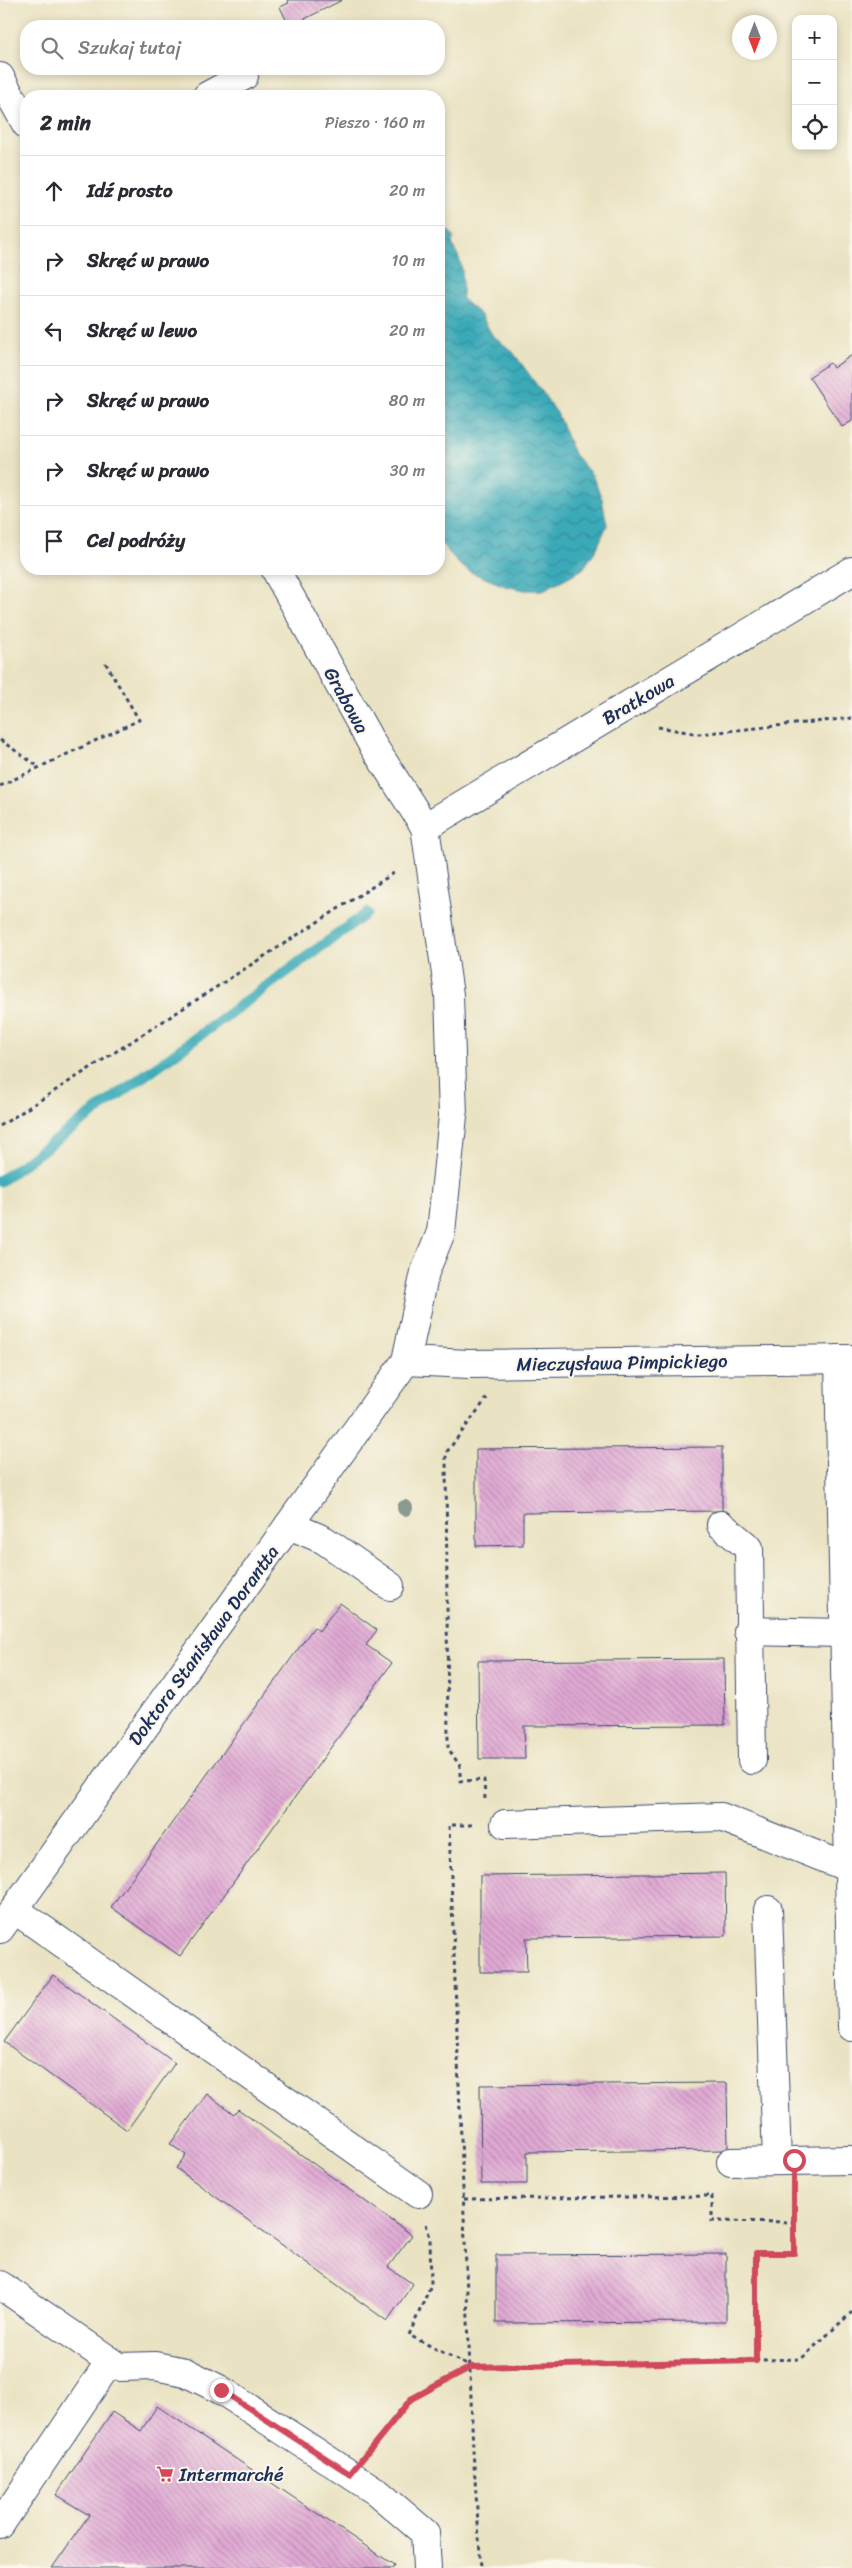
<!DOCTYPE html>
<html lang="pl">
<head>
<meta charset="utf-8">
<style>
	:root { --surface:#fff; --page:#f2f2f3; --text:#2b2b33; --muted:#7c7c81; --line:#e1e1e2 }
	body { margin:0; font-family:Sriracha,sans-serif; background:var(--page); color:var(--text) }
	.controls { position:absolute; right:15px; top:15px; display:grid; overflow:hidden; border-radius:10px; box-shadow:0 2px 8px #0003 }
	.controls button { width:45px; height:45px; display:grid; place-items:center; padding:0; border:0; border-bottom:1px solid var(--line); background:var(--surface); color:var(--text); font:25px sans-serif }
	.compass { position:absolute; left:732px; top:15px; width:45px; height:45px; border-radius:50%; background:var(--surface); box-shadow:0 2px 8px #0003; rotate:180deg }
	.stop { position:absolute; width:15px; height:15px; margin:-11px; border:4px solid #d1495b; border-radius:50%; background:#fff }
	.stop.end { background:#d1495b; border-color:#fff; box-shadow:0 1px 5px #0008 }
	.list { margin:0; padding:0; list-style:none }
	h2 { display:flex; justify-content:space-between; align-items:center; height:65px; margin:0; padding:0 20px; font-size:21px }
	h2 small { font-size:16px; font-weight:400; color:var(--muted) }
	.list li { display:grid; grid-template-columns:32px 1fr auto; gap:15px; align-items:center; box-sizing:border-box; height:70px; padding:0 20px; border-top:1px solid var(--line) }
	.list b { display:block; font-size:19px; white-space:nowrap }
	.list em { font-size:16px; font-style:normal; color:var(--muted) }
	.icon { flex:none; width:28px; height:28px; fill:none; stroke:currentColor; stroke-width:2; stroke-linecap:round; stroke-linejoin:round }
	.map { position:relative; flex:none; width:852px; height:2568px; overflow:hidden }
	.search { position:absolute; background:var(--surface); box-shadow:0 2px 8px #0003; left:20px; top:20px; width:425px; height:55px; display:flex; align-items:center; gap:12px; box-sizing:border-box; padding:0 18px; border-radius:20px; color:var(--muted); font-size:19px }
	.panel { position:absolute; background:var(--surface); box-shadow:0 2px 8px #0003; left:20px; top:90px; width:425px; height:485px; border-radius:20px }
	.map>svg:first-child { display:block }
</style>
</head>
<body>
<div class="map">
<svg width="852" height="2568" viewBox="0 0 852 2568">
	<defs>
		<pattern id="water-waves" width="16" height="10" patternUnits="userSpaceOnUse" patternTransform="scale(1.25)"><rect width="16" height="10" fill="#3baab8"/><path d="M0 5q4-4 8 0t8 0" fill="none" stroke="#318b99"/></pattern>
		<pattern id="building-back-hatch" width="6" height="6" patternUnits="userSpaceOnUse" patternTransform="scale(1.25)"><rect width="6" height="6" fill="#e1a9d4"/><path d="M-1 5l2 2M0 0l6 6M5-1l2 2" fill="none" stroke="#b68aaf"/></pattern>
	</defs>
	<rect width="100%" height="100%" fill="#fbf7ec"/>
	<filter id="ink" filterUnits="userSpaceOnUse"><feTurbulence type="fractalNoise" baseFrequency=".02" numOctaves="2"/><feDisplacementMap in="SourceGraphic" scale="10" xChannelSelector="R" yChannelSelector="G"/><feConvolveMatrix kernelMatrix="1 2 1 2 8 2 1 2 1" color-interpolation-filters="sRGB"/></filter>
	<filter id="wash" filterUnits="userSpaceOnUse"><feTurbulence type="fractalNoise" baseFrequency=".0096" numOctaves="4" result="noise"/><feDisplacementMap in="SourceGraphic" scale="20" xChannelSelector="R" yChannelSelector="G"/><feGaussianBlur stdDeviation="1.12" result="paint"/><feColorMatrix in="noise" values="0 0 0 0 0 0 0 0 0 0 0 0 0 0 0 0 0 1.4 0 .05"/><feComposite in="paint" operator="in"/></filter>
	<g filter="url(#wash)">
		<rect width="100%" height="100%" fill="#eae3c3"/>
		<path fill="url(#water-waves)" stroke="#2b6c8b" d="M 439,225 L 447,229 L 454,237 L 452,244 C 464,264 463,276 462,299 L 481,315 L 492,335 L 513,352 L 557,413 L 574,454 L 592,475 L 602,499 L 607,525 L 597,548 L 583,569 L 543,590 L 525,590 L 505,586 L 470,572 L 459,564 L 439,541 Z"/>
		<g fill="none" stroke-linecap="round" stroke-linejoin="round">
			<polyline stroke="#3baab8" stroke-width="11" points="0,1181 367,913"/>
		</g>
		<g id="blocks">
			<g fill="url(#building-back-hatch)">
				<polygon points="287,0 342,0 291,26 289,26 280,7 289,3"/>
				<polygon points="852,355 852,421 842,427 809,377 830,363 833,368"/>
				<polygon points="722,1447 722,1511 523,1513 523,1545 476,1546 476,1449"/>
				<polygon points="340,1603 377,1630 366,1645 392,1663 180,1956 111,1907 314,1627 319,1631"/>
				<polygon points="724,1659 725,1725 524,1726 525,1759 479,1759 478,1661"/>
				<polygon points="725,1873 726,1936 526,1938 527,1972 480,1972 480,1876"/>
				<polygon points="53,1975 175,2063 127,2130 4,2042"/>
				<polygon points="727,2083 728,2150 527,2152 527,2184 481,2184 480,2085"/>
				<polygon points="207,2094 234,2114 238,2109 412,2235 388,2267 413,2284 387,2321 176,2168 186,2155 170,2144"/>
				<polygon points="726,2254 726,2322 496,2323 496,2255"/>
				<polygon points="157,2406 394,2565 392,2568 52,2568 89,2515 56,2495 112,2412 141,2431"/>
			</g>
		</g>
	</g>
	<g filter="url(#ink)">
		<use href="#blocks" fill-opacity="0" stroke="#3a4a6d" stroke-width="1"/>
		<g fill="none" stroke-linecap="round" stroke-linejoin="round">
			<g stroke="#3a4a6d" stroke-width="30">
				<g id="minor">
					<polyline points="0,77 26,124"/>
					<polyline points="207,96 244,76"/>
					<polyline points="425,827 852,571"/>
					<polyline points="839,1359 852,2027"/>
					<polyline points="406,1361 469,1364 852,1359"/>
					<polyline points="289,1525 324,1540 390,1586"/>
					<polyline points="721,1525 749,1548 752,1760"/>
					<polyline points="748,1631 844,1633"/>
					<polyline points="505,1824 721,1817 849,1868"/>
					<polyline points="14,1909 418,2194"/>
					<polyline points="768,1910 777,2160"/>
					<polyline points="0,1929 406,1361 425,1272 441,1232 453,1116 449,995 425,827 372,744 275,569"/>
					<polyline points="731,2162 852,2160"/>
					<polyline points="0,2285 119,2367 155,2366 185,2372 221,2390 377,2492 425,2533 427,2568"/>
					<polyline points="0,2525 110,2361"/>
				</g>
			</g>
			<g stroke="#3a4a6d" stroke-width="3" stroke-dasharray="4 4" stroke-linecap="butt">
				<polyline points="658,727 699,734 852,718"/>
				<polyline points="0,740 39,767"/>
				<polyline points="0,786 139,720 105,662"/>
				<polyline points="0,1126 397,871"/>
				<polyline points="485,1799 484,1780 460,1781 460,1766 448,1748 446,1453 487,1398"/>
				<polyline points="472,1825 449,1825 473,2450 481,2568"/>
				<polyline points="464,2199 712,2196 712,2221 794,2222 794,2194"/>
				<polyline points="426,2224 430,2238 431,2285 409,2335 471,2367"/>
				<polyline points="756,2361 756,2253 794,2253 794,2222"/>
				<polyline points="371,2449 411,2399 471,2367 801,2359 852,2312"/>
			</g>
			<use href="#minor" stroke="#fff" stroke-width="28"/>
		</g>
		<circle fill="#8c998f" cx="405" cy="1508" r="8"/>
	</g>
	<g fill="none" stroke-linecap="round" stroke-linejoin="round" filter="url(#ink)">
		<polyline stroke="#d1495b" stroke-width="6" points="221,2390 350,2474 411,2399 471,2367 756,2361 756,2253 794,2253 794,2160"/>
	</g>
	<defs>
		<g id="supermarket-bare" transform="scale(1.35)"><path d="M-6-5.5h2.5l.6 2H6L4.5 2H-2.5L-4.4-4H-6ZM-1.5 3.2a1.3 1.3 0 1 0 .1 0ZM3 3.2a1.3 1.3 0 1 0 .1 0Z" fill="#d1495b" stroke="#fbf7ec" stroke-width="2.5" paint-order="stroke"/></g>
	</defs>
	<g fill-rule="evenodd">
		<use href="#supermarket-bare" x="165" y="2474"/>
	</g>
	<g text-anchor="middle" stroke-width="4" stroke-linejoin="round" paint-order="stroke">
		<g font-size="19" fill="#1b2f5e" stroke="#fbf7ec">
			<text transform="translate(638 699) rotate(-31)" y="7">Bratkowa</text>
			<text transform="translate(347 700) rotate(61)" y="7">Grabowa</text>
			<text transform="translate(622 1362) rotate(-1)" y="7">Mieczysława Pimpickiego</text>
			<text transform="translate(203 1645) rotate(-54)" y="7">Doktora Stanisława Dorantta</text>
		</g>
		<g font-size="19" fill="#1b2f5e" stroke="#fbf7ec" text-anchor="start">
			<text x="179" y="2481">Intermarché</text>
		</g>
	</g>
</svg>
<div class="controls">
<button>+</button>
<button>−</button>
<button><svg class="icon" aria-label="locate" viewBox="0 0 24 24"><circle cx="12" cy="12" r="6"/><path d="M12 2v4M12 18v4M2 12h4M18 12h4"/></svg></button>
</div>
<svg class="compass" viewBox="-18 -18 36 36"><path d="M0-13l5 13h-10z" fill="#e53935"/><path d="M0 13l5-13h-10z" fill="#7c7c81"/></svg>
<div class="stop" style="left:794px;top:2160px"></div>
<div class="stop end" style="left:221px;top:2390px"></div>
<div class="search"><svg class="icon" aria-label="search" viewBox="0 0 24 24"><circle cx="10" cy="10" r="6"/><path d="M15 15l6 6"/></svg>Szukaj tutaj</div>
<section class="panel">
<h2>2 min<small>Pieszo · 160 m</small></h2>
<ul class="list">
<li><svg class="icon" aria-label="ahead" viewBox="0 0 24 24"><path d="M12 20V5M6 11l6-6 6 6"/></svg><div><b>Idź prosto</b></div><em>20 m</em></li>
<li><svg class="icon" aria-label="right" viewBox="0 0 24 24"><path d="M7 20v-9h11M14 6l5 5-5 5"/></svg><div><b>Skręć w prawo</b></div><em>10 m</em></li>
<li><svg class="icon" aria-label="left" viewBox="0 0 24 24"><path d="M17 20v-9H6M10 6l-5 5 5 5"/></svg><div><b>Skręć w lewo</b></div><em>20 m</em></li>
<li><svg class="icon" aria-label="right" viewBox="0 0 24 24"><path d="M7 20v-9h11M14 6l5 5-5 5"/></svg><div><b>Skręć w prawo</b></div><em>80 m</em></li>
<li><svg class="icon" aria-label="right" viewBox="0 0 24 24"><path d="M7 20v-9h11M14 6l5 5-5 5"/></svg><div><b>Skręć w prawo</b></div><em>30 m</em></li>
<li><svg class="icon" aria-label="arrive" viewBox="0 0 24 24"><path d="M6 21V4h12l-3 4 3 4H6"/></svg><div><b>Cel podróży</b></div></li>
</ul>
</section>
</div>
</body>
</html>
